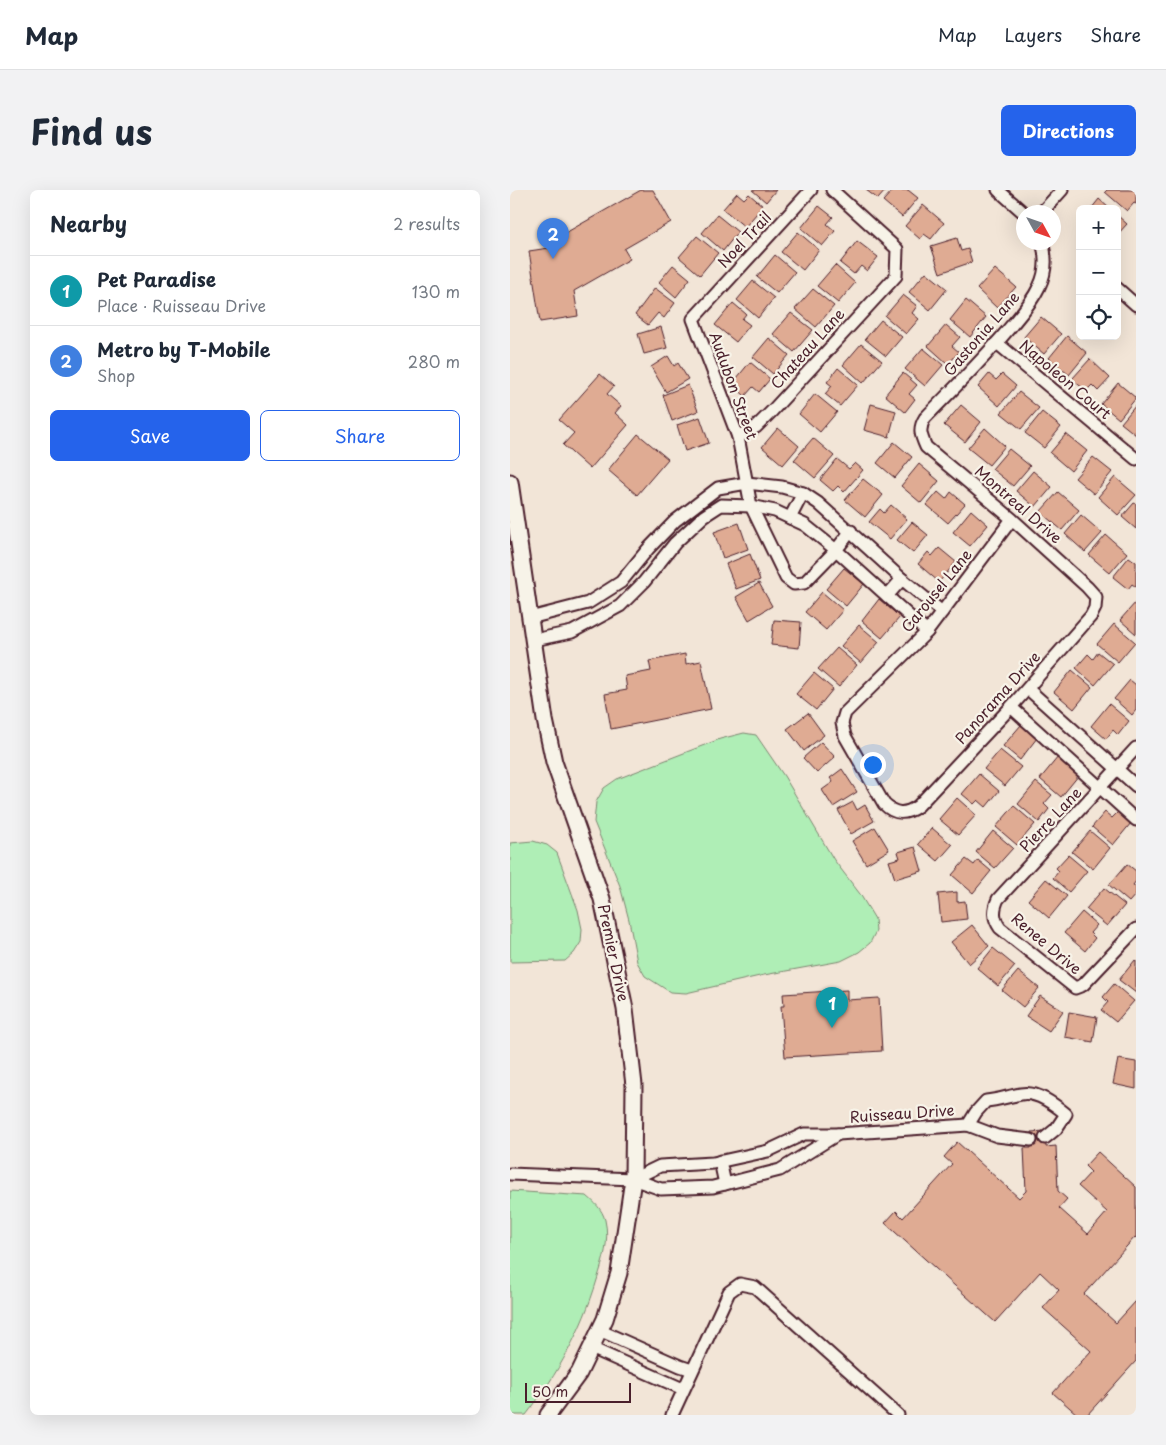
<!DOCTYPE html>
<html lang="en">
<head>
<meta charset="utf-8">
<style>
	:root { --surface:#fff; --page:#f2f2f3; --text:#1f2937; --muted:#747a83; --line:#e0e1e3; --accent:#2563eb }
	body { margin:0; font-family:"Playpen Sans",sans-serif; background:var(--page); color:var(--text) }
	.controls { position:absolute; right:15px; top:15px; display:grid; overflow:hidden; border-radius:8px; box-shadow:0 5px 20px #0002 }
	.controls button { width:45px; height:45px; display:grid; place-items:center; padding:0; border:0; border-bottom:1px solid var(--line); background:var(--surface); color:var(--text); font:25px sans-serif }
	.compass { position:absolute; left:506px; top:15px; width:45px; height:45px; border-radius:50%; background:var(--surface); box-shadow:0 5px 20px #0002; rotate:130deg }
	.scale { position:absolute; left:15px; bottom:12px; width:106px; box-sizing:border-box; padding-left:5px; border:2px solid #4a1f2b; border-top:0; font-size:14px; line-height:18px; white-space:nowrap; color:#4a1f2b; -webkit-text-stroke:4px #f7f3e8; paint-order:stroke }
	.you { position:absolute; left:362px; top:574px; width:18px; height:18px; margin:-12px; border:4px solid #fff; border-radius:50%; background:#1a73e8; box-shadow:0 0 0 8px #1a73e833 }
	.badge { display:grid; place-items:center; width:32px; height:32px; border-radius:50%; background:var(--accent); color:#fff; font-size:16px; font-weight:700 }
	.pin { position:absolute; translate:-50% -41px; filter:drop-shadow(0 1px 2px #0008) }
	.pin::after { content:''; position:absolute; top:26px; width:18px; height:15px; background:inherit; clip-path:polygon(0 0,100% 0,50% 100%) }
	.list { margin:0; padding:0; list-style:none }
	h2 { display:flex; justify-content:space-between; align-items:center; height:65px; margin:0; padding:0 20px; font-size:21px }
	h2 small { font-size:16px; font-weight:400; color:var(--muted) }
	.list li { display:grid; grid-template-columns:32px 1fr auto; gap:15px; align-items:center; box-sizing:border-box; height:70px; padding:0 20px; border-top:1px solid var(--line) }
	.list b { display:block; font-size:19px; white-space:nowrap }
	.list p { margin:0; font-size:16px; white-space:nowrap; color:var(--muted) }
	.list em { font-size:16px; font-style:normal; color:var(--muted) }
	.actions { display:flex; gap:10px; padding:15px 20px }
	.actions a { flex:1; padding:11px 0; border:1px solid var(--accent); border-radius:8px; text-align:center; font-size:18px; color:var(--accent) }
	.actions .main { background:var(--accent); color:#fff }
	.icon { flex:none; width:28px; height:28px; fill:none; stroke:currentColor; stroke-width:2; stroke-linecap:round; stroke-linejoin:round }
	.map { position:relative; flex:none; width:626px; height:1225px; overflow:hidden; border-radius:8px }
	header { display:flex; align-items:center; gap:30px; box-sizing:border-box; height:70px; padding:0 25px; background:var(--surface); border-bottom:1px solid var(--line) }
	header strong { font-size:24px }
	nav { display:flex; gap:28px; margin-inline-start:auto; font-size:18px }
	.intro { display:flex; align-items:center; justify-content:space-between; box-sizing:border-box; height:120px; padding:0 30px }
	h1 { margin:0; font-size:35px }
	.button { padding:12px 22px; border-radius:8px; background:var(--accent); color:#fff; font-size:18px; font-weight:700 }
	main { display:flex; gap:30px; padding:0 30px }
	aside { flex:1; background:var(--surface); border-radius:8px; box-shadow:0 5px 20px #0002 }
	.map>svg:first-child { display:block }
</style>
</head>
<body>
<header>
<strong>Map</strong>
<nav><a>Map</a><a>Layers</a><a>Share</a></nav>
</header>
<div class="intro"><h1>Find us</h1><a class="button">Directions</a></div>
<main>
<aside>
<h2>Nearby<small>2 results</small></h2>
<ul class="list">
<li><span class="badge" style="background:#0f9aa8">1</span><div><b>Pet Paradise</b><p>Place · Ruisseau Drive</p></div><em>130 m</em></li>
<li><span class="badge" style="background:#3f7fe0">2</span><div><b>Metro by T-Mobile</b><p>Shop</p></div><em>280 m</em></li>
</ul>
<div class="actions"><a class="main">Save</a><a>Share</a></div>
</aside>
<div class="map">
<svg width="626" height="1225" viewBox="0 0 626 1225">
	<rect width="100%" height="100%" fill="#f2e5d7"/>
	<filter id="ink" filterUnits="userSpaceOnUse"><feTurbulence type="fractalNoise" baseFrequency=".02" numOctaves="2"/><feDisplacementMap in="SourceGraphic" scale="10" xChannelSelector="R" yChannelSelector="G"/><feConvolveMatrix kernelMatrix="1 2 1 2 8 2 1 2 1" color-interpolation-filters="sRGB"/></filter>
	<g filter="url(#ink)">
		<g fill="#afeeb6" stroke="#7c8670">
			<polygon points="234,543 246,545 274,586 324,670 350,704 365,729 366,741 360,753 349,762 331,771 254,785 176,803 160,802 135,786 127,772 119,730 110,696 84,632 86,612 94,598 107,589 210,549"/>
			<polygon points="23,651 37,655 47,663 68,720 72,739 71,752 64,763 55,771 0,772 0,653"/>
			<path d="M 0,1001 L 77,1006 C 85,1013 92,1019 95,1030 C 100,1051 93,1071 87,1090 C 72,1140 48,1184 16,1225 L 0,1225 Z"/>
		</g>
		<g fill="#dfab93" stroke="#4a1f2b">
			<polygon points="131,0 143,0 161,32 114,59 120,69 64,101 68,126 30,132 19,61 52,56 50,46"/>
			<polygon points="242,0 266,0 256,12"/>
			<polygon points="356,0 376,0 368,9"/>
			<polygon points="383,0 398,0 408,8 392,27 373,11"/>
			<polygon points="597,0 626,0 626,14 624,13 617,21 595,2"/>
			<polygon points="227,3 234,9 239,4 253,16 235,37 213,19"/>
			<polygon points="589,9 600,19 581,19"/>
			<polygon points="413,15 434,33 421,49 414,44 410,49 395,36"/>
			<polygon points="309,16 323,27 317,34 325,41 312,56 291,38"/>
			<polygon points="207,25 228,42 213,61 192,43"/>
			<polygon points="607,25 617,34 607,45"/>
			<polygon points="288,42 309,60 293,80 271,62"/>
			<polygon points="187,46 208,63 190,85 169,67"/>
			<polygon points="447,48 451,61 458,59 462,72 430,83 421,56"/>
			<polygon points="347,51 368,67 357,81 351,76 344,84 330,73"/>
			<polygon points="265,65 285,82 267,103 247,87"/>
			<polygon points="163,75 180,89 166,107 149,92"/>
			<polygon points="325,75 345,93 328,113 307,96"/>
			<polygon points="485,79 506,97 487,118 467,99"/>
			<polygon points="416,82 437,99 420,120 399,102"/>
			<polygon points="243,91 264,108 248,128 227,110"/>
			<polygon points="145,98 165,113 154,128 148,123 138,135 125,125"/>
			<polygon points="303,99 324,116 306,137 285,119"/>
			<polygon points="393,105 407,116 402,123 409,129 396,144 375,126"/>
			<polygon points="456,110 476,127 460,147 440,130"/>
			<polygon points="223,113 236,124 232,129 240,135 226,152 205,135"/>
			<polygon points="281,123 303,140 284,162 263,144"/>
			<polygon points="531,127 551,144 534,164 514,147"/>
			<polygon points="371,130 392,147 376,166 355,149"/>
			<polygon points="436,135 450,147 442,156 449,162 438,174 418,156"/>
			<polygon points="151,137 157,158 134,164 128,144"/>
			<polygon points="557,146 577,163 559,185 539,168"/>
			<polygon points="259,148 279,165 263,184 243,167"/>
			<polygon points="351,154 372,171 353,193 333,175"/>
			<polygon points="413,158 433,175 415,196 395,179"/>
			<polygon points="158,166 164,176 168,173 178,189 156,202 141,177"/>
			<polygon points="580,169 600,188 588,201 582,195 576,201 562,189"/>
			<polygon points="240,172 260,189 249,202 243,197 235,206 222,194"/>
			<polygon points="328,178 348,195 330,216 315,204 322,196 317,192"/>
			<polygon points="393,183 407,195 399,204 405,209 395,222 375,205"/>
			<polygon points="90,184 104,196 97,204 111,216 105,223 118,235 80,279 53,255 64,243 49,230"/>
			<polygon points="479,184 486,190 492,184 506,196 489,216 468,197"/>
			<polygon points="608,193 626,208 609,229 591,214"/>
			<polygon points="178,195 188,221 162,231 153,205"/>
			<polygon points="509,202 529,218 511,239 491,223"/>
			<polygon points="305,204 327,222 310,242 289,224"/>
			<polygon points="361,214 386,221 379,247 354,240"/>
			<polygon points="451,215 471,232 455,252 434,235"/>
			<polygon points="626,215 626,245 611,233"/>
			<polygon points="532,222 551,237 534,258 515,243"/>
			<polygon points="190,227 199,253 175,261 167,235"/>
			<polygon points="268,238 289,256 273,275 252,257"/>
			<polygon points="475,238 495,256 479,275 458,258"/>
			<polygon points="128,244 158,269 127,305 98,280"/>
			<polygon points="556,244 577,261 561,281 540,263"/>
			<polygon points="303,248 324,266 305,288 284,270"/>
			<polygon points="384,252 402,267 385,288 367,273"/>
			<polygon points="499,259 520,276 503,296 482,279"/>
			<polygon points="583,267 602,282 584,304 565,288"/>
			<polygon points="327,269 339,279 345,273 353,280 334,302 328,296 323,301 310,290"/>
			<polygon points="409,274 429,291 411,313 391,296"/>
			<polygon points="523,281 542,297 525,317 506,301"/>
			<polygon points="605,287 626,305 608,325 588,307"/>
			<polygon points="353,289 373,305 355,327 335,310"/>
			<polygon points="428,302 436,309 441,302 455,314 438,333 417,315"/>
			<polygon points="548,302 569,320 552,340 530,322"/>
			<polygon points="624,313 626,314 626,339 612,327"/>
			<polygon points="381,315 397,329 380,349 359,332 370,319 374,323"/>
			<polygon points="461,320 478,335 460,356 443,342"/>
			<polygon points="571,325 592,343 575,362 555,344"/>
			<polygon points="402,332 418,345 403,363 387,350"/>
			<polygon points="229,333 238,359 213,368 204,342"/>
			<polygon points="596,345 617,363 600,383 579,365"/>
			<polygon points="429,358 446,372 429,392 408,374 418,362 422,366"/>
			<polygon points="240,364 250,390 226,399 216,374"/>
			<polygon points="619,367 626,372 626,397 622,394 618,399 603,387"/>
			<polygon points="334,378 354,394 336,416 316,399"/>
			<polygon points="249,393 262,416 239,430 226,407"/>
			<polygon points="312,402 333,420 316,440 295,422"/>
			<polygon points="369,409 390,427 372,448 352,431"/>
			<polygon points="626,412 626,444 610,430"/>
			<polygon points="264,430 291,432 289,458 261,455"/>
			<polygon points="604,434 625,452 608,472 587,454"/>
			<polygon points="349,435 369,452 351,473 331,456"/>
			<polygon points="327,458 347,475 329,497 308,479"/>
			<polygon points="588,462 603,474 585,495 566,478 578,464 583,469"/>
			<polygon points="175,464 176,474 191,471 201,519 101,539 95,504 117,500 115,486 141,481 139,471"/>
			<polygon points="562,480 582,497 564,519 544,502"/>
			<polygon points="304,483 323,499 306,520 286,504"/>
			<polygon points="620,490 626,495 626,520 622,525 604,509"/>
			<polygon points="599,514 619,531 608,545 603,540 596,549 581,536"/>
			<polygon points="298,523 314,545 294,561 277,539"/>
			<polygon points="511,535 527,548 510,570 493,556"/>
			<polygon points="311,552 325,567 307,583 293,568"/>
			<polygon points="490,560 511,577 495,596 474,579"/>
			<polygon points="548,567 569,585 551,607 530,589"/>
			<polygon points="332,579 347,602 323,617 312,600 323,592 320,588"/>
			<polygon points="469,584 489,601 476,617 468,610 464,614 452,604"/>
			<polygon points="526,592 542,605 534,614 539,619 529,632 508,614"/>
			<polygon points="447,608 466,625 448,645 429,629"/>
			<polygon points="343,612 347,620 355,615 364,631 341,644 328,620"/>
			<polygon points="504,616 525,634 507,655 486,637"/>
			<polygon points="595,622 602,628 608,622 621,633 603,655 582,637"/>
			<polygon points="365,637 379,660 356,674 342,651"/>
			<polygon points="422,638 442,655 428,671 408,654"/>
			<polygon points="483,641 503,658 485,678 466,662"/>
			<polygon points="580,641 600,658 583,679 562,662"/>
			<polygon points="405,657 412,681 385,689 379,671 390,668 388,662"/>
			<polygon points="558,665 577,681 559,702 543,688 549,681 546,678"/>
			<polygon points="456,669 464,675 468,670 481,681 463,703 442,685"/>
			<polygon points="617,674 626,681 626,691 623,695 626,697 626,704 619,712 599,695"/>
			<polygon points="536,689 557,706 539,728 518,710"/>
			<polygon points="594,698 615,715 597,736 576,719"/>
			<polygon points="447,702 447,712 455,711 457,729 431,732 428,704"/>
			<polygon points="572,722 587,735 580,743 585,748 575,761 554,743"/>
			<polygon points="462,735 479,756 459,774 441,752"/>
			<polygon points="483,758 505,776 488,796 467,778"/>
			<polygon points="625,770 626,771 626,803 609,790"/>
			<polygon points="508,781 529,798 513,817 492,800"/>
			<polygon points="604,794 624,811 606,832 591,820 598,812 593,807"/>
			<polygon points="337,800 337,810 369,808 372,861 275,867 271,816 274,816 273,804"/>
			<polygon points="530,806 553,821 539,841 516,826"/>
			<polygon points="559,822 587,827 583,852 555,847"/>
			<polygon points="608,869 626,872 626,899 603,894"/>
			<polygon points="535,941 536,957 546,956 548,1001 557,1009 549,1018 578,1044 597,1022 568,996 581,982 575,976 588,962 626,997 626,1048 625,1047 574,1104 606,1133 626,1111 626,1171 577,1225 568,1225 543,1203 581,1161 533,1118 549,1100 530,1082 485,1132 375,1033 386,1021 393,1028 442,974 434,967 447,952 509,1008 516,1001 514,958 521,958 521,942"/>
		</g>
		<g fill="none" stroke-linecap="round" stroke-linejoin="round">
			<g stroke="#4a1f2b" stroke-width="15">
				<g id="minor">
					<polyline points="301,0 183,129 228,247 241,316 276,388 284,394 294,393 326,360 341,341"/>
					<polyline points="488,0 514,23"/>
					<polyline points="532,22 552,0"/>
					<polyline points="607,98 626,115"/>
					<polyline points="487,153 626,269"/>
					<polyline points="228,247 246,237 262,221 386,86 387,59 322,0"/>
					<polyline points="280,328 293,303"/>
					<path d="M 502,329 L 417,442 L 335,523 L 332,533 L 335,546 L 374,614 C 385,625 395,625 408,616 L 501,517 L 581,426 L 585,418 L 586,407 L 577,397 L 502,329 L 416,257 C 411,246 408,239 415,228 C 445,197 475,168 502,135 C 512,123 522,112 529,97 C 536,83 537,68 532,52"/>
					<polyline points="377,406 392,389"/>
					<polyline points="20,428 78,413 111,392 138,359 165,331 208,298 237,293 272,297 293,303 308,313 392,389 432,422"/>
					<polyline points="24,450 62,442 110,416 134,392 165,353 194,326 211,315 241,316 265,321 295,335 326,360 417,442"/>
					<polyline points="518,499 626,596"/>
					<polyline points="501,517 626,630"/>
					<path d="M 626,558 L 488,709 C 483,720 483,728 490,738 L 565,798 L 573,795 L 626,739"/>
					<path d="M 458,935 L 466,922 L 476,911 C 488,910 499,906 511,904 C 527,901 544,914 556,924 L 546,939 L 535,948"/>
					<polyline points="210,971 215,994"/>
					<polyline points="0,984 123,989 151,999 203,997 270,980 328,944"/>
					<polyline points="123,989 150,976 203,973 258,961 294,944 328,944 458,935 487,946 521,950"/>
					<polyline points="89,1140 170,1176 182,1180"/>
					<polyline points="81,1158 173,1199"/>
					<polyline points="162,1225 219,1102 230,1094 245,1097 388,1225"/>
				</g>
			</g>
			<g stroke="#4a1f2b" stroke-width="19">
				<polyline id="tertiary" points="0,292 35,530 44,572 92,709 115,819 124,895 123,989 109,1083 95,1129 69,1183 38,1225"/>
			</g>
			<use href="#minor" stroke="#f7f3e8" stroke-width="11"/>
			<use href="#tertiary" stroke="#f7f3e8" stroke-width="15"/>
		</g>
	</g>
	<g text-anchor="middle" stroke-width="4.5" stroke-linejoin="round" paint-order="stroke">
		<g font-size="15" fill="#4a1f2b" stroke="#f7f3e8">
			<text transform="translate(235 50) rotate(-47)" y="5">Noel Trail</text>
			<text transform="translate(472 144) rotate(-49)" y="5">Gastonia Lane</text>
			<text transform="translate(298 159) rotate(-48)" y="5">Chateau Lane</text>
			<text transform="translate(555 190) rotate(40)" y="5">Napoleon Court</text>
			<text transform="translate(223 196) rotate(70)" y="5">Audubon Street</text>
			<text transform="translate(508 315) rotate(41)" y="5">Montreal Drive</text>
			<text transform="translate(427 401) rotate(-51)" y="5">Carousel Lane</text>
			<text transform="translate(488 508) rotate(-48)" y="5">Panorama Drive</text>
			<text transform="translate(541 630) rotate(-47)" y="5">Pierre Lane</text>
			<text transform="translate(536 754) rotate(40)" y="5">Renee Drive</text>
			<text transform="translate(103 763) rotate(78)" y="5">Premier Drive</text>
			<text transform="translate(392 924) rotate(-4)" y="5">Ruisseau Drive</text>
		</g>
	</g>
</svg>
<div class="controls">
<button>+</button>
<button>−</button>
<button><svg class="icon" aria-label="locate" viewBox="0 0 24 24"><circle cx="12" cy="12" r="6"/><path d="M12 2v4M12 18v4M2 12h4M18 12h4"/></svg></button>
</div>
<svg class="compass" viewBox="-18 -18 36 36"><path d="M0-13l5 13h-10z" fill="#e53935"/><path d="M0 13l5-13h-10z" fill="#747a83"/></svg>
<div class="scale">50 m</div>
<div class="you"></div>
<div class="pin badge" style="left:322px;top:838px;background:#0f9aa8">1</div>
<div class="pin badge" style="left:43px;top:69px;background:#3f7fe0">2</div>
</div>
</main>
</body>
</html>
